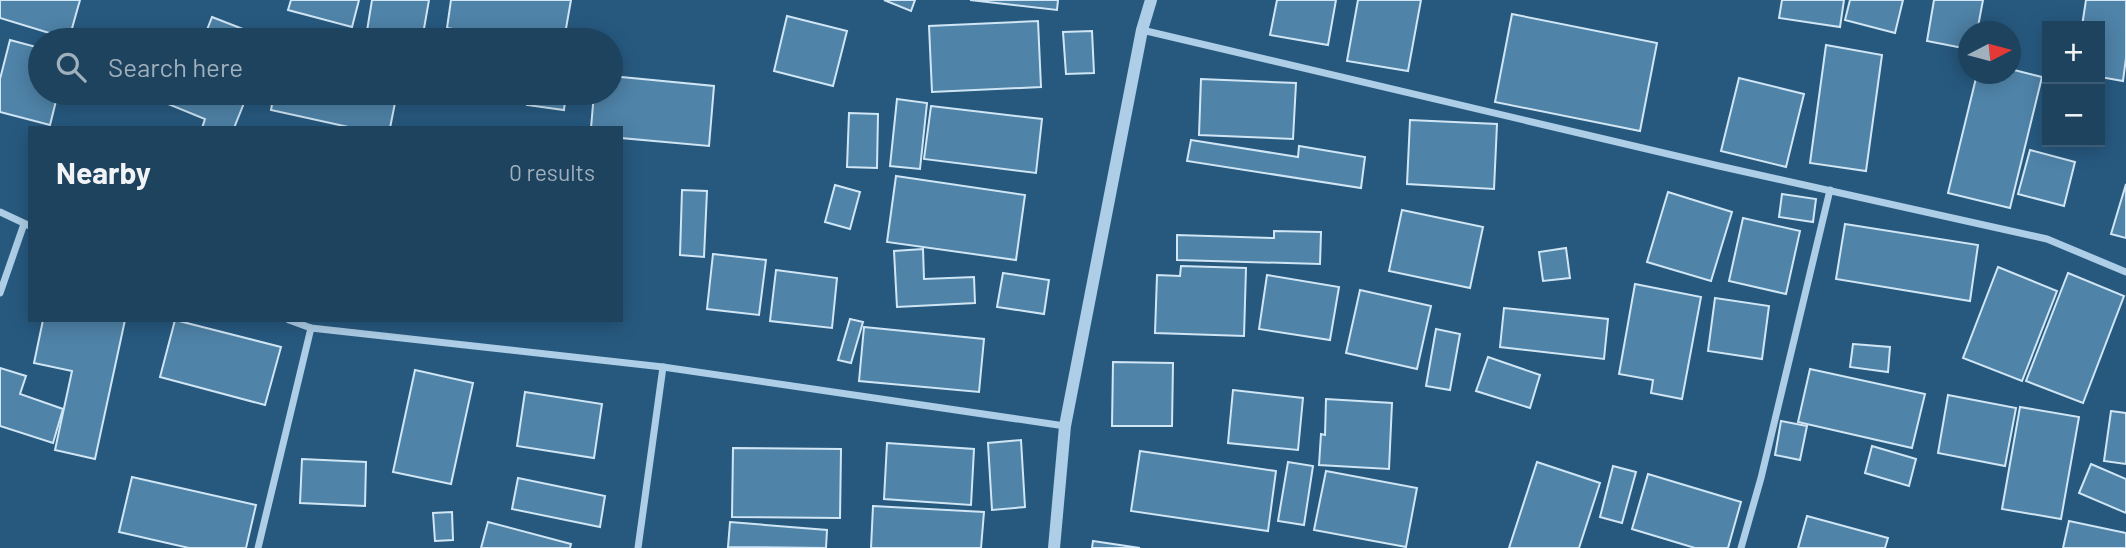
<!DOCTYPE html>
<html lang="en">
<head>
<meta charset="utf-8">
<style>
	:root { --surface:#1d435f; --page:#2a4e68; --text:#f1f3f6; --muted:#a0b0bd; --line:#3b5c74 }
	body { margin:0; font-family:Barlow,sans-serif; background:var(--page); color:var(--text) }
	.controls { position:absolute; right:21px; top:21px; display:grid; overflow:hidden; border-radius:0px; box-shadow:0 4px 18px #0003 }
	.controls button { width:63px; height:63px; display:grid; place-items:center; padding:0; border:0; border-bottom:2px solid var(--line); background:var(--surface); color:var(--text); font:35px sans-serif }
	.compass { position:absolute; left:1958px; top:21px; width:63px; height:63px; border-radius:50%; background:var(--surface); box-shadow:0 4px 18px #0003; rotate:84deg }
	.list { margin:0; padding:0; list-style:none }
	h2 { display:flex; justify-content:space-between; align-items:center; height:91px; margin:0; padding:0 28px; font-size:30px }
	h2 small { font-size:23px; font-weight:400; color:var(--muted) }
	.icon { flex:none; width:38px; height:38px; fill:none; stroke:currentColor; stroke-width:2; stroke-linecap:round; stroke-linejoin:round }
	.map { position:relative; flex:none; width:2126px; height:548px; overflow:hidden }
	.search { position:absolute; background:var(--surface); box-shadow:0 4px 18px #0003; left:28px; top:28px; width:595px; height:77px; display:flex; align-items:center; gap:18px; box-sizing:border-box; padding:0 24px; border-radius:38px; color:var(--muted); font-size:26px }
	.panel { position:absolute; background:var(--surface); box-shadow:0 4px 18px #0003; left:28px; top:126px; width:595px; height:196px; border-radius:0px }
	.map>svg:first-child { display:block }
</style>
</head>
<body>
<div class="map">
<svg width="2126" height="548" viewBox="0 0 2126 548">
	<rect width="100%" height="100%" fill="#27597f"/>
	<g fill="#4f83a8" stroke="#d0e6f5" stroke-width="2">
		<polygon points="0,0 80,0 69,39 0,18"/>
		<polygon points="291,0 359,0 352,27 288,10"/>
		<polygon points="372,0 429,0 422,40 383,40 366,37"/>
		<polygon points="451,0 571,0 564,40 515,40 447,28"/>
		<polygon points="884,0 915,0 911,11"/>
		<polygon points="970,0 1058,0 1057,10"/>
		<polygon points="1277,0 1336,0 1328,45 1270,35"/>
		<polygon points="1358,0 1421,0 1408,71 1347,61"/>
		<polygon points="1782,0 1844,0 1840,27 1779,18"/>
		<polygon points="1850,0 1903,0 1895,33 1845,20"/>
		<polygon points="1934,0 1983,0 1977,32 1968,32 1968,49 1927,41"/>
		<polygon points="2086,0 2126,0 2126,58 2123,81 2100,77 2100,26 2082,26"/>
		<polygon points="1512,14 1657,43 1640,131 1495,102"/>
		<polygon points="787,16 847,31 833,86 774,71"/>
		<polygon points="212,17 271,40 203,40"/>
		<polygon points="1038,21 1041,87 932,92 929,26"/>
		<polygon points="287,31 330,40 285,40"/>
		<polygon points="1092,31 1094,73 1066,74 1063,32"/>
		<polygon points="10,40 40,48 40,93 58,93 50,125 0,112 0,79"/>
		<polygon points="1826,45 1882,55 1866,171 1810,163"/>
		<polygon points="2010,69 2042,77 2010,208 1948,193 1977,74 2010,74"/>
		<polygon points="611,76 714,86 709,146 621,138 621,128 591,128 594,93 611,93"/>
		<polygon points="1739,78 1804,94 1786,167 1721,151"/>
		<polygon points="1201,79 1296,83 1293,139 1199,135"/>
		<polygon points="172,93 248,93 234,128 202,128 205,119 168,104"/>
		<polygon points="274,93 397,93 390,128 353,128 271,110"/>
		<polygon points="529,93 566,93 564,110 527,105"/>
		<polygon points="897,99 927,103 920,169 890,166"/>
		<polygon points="931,106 1042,119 1036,173 924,159"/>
		<polygon points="849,113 878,114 877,168 847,167"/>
		<polygon points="1410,120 1497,124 1494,189 1407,184"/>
		<polygon points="1191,140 1298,157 1299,146 1365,157 1361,188 1187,161"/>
		<polygon points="2030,150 2075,162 2064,206 2018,194"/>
		<polygon points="896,176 1025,195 1016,260 887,242"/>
		<polygon points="2126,184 2126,238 2111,234"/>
		<polygon points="835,185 860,192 850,229 825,222"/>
		<polygon points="682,190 707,191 704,257 680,255"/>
		<polygon points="1668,192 1732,212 1711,281 1647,262"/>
		<polygon points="1782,194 1816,199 1813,222 1779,217"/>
		<polygon points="1402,210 1483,227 1470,288 1389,271"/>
		<polygon points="1743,218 1800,231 1786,294 1729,281"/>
		<polygon points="1845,224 1978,245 1970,301 1836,279"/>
		<polygon points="1274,231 1321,232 1320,264 1177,260 1177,235 1274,238"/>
		<polygon points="1566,248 1570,278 1543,281 1539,252"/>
		<polygon points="923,249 924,279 974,277 975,303 897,307 894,251"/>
		<polygon points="713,254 766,260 759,315 707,309"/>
		<polygon points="1181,266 1246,268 1244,336 1155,333 1157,275 1180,276"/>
		<polygon points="1998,267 2057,291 2022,381 1963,358"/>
		<polygon points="776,270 837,278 832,328 770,321"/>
		<polygon points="1003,273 1049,280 1044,314 997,307"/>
		<polygon points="2068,273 2124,296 2083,403 2026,381"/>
		<polygon points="1267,275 1339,287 1330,340 1259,329"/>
		<polygon points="1635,284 1701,297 1682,399 1651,393 1653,380 1619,374"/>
		<polygon points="1360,290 1431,306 1417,369 1346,353"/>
		<polygon points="1715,298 1769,306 1762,359 1708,351"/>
		<polygon points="1504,308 1608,319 1604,359 1500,347"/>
		<polygon points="850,319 863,322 851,363 838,360"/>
		<polygon points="43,320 125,320 95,459 55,450 72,371 34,363"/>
		<polygon points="175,320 281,347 265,405 160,377"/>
		<polygon points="864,327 984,339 979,392 859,381"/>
		<polygon points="1436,329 1460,334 1450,390 1426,386"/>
		<polygon points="1853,344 1890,347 1888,372 1850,367"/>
		<polygon points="1488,357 1540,375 1530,408 1476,391"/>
		<polygon points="1113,362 1173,363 1172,426 1112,426"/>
		<polygon points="0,368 26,376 20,394 63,409 53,443 0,426"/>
		<polygon points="1810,369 1925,394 1912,448 1798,422"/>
		<polygon points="415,370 473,383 451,484 393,472"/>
		<polygon points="1233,390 1303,398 1298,450 1228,443"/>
		<polygon points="525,392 602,404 594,458 517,446"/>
		<polygon points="1948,395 2016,408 2005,466 1938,453"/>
		<polygon points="1326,399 1392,403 1389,469 1319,465 1321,434 1325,435"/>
		<polygon points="2020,407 2079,417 2061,519 2002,509"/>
		<polygon points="2111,411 2126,413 2126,464 2104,461"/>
		<polygon points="1781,421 1807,426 1800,460 1775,455"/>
		<polygon points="1021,440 1025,507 992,510 988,443"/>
		<polygon points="887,443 974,449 971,505 884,499"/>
		<polygon points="1872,446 1916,459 1909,486 1865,473"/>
		<polygon points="733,448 841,449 840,518 732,517"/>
		<polygon points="1140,451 1276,471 1268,531 1131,511"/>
		<polygon points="302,459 366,462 365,506 300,503"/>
		<polygon points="1288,462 1313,466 1304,525 1278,521"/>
		<polygon points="1537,462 1600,483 1579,548 1509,548"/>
		<polygon points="2091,464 2126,479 2126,513 2079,493"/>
		<polygon points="1613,466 1636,472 1622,523 1600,517"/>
		<polygon points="1326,471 1417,488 1406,547 1314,530"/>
		<polygon points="1648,474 1741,502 1728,548 1695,548 1632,529"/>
		<polygon points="132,477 256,505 246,548 189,548 119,532"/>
		<polygon points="518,478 605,496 600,527 512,509"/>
		<polygon points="873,506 984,512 981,548 871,548"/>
		<polygon points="452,512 453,540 435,541 433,513"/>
		<polygon points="1807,516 1888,538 1885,548 1798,548"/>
		<polygon points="2069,521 2126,533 2126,548 2063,548"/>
		<polygon points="488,522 571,544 570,548 481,548"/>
		<polygon points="730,522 827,530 826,548 728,547"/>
		<polygon points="1093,541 1140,548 1092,548"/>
	</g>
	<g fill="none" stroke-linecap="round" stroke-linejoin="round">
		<g stroke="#adcee6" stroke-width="7">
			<polyline points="1142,30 1719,166 2047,239 2126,272"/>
			<polyline points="0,212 30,226"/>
			<polyline points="0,293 24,224"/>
			<polyline points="289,320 311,328 663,367 1065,426"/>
			<polyline points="258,548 311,328"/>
			<polyline points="638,548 663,367"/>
			<polyline points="1741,548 1761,478 1830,190"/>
		</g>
		<polyline stroke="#adcee6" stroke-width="12" points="1054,548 1065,426 1142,30 1151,0"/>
	</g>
</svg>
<div class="controls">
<button>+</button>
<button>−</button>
</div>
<svg class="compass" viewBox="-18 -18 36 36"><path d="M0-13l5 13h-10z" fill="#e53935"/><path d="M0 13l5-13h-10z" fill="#a0b0bd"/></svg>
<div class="search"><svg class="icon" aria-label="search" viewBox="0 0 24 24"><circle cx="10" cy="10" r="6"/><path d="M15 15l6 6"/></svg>Search here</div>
<section class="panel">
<h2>Nearby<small>0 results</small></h2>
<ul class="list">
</ul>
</section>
</div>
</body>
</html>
